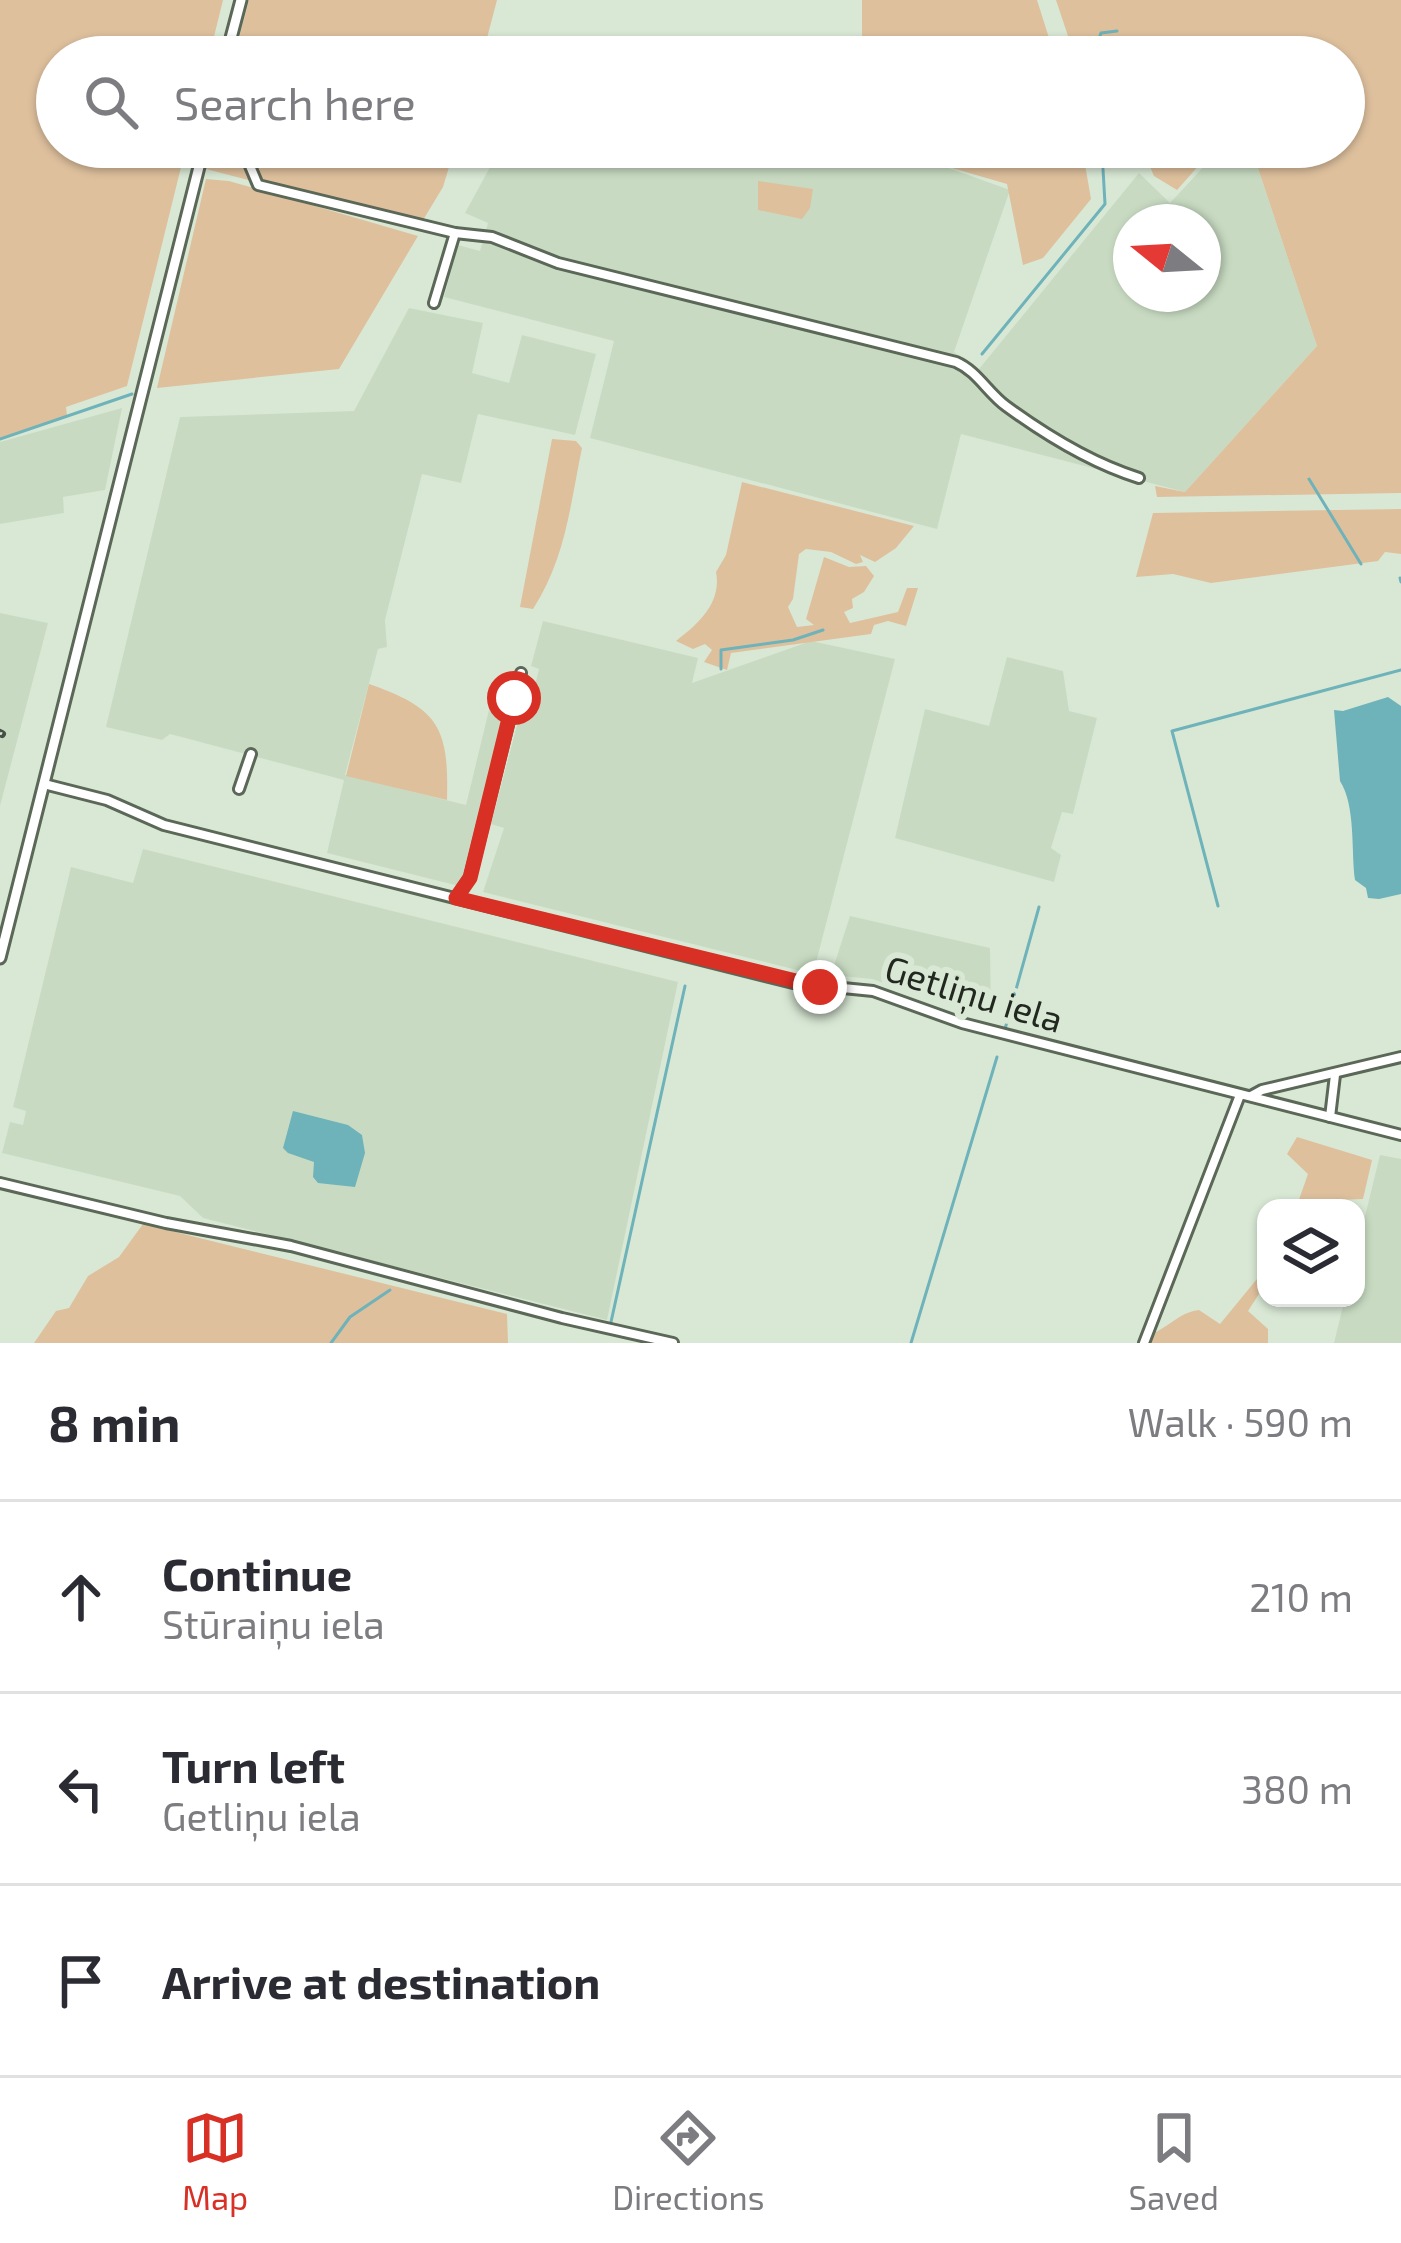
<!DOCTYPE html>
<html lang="en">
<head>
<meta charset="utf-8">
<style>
	:root { --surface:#fff; --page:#f7f7f7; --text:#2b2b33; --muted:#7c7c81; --line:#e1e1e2; --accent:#d93025 }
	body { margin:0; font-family:"Exo 2",sans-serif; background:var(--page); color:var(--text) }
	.controls { position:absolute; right:36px; bottom:36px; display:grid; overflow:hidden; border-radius:24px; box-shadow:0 3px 9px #0004 }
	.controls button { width:108px; height:108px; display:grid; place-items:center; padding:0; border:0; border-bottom:3px solid var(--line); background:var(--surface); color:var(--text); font:60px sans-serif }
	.compass { position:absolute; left:1113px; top:204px; width:108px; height:108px; border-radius:50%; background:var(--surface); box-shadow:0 3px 9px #0004; rotate:288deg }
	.stop { position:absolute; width:36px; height:36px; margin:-27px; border:9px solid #d93025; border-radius:50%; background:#fff }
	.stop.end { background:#d93025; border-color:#fff; box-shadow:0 3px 12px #0008 }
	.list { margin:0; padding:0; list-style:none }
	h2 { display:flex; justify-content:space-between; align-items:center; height:156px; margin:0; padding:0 48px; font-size:51px }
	h2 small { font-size:39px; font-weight:400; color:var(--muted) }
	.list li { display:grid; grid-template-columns:78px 1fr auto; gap:36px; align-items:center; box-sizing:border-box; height:192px; padding:0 48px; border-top:3px solid var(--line) }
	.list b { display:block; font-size:45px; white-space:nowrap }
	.list p { margin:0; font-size:39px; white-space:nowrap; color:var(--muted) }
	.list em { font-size:39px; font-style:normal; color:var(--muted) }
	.icon { flex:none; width:66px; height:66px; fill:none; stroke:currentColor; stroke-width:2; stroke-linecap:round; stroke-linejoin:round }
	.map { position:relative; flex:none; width:1401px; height:1343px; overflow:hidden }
	.search { position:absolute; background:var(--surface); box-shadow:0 3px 9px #0004; left:36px; right:36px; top:36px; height:132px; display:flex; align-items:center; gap:30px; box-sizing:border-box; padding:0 42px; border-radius:66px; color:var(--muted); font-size:45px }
	.sheet { height:732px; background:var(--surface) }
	nav { display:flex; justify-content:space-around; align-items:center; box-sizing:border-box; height:168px; border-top:3px solid var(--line); background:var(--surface); font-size:33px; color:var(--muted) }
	nav a { display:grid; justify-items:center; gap:6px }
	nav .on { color:var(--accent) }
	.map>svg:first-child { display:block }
</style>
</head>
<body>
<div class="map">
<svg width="1401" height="1343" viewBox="0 0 1401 1343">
	<rect width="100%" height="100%" fill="#d9e8d5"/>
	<g fill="#c8dbc2" fill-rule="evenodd">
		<path d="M 501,147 L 890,147 L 1010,190 L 954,352 L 979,369 L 1139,173 L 1170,203 L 1222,147 L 1251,147 L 1317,346 L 1185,492 L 961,434 L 937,529 L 590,438 L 614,341 L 444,297 L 458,245 L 480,251 L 488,223 L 465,213 ZM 1131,222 L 1203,222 L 1203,294 L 1131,294 Z"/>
		<polygon points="409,308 483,323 472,373 509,383 522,335 596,354 575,435 478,414 461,483 422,474 385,620 387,647 378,649 345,775 466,805 496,681 513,685 463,887 327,853 344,780 170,734 162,740 106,727 180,417 354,411"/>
		<polygon points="122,408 105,490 63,497 64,513 0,524 0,442"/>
		<polygon points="0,613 48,623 0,806"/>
		<polygon points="543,621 698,658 692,683 811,641 895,659 813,974 483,892 504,828 491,824 529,680 536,681 539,669 531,666"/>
		<polygon points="1007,657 1063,671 1069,711 1097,718 1073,814 1062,812 1051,848 1061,855 1054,882 895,838 925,709 989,726"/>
		<polygon points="143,849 678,982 607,1320 203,1218 180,1196 2,1153 10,1122 23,1125 26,1111 13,1107 71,867 133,883"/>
		<polygon points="850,916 990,948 991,1018 872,979 831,975"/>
		<polygon points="1380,1155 1401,1159 1401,1343 1334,1343 1345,1298 1356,1298 1356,1253"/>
	</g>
	<g fill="#dec09d">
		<polygon points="0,0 223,0 209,57 57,57 57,147 186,147 127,386 66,407 67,416 0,439"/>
		<polygon points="249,0 497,0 482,57 234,57"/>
		<polygon points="862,0 1037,0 1055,57 862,57"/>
		<polygon points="1056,0 1401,0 1401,493 1157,497 1155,486 1185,492 1317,346 1251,147 1344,147 1344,57 1075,57"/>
		<polygon points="208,147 455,147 443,187 420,225 202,168"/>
		<polygon points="880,147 1082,147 1091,199 1043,258 1023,265 1007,184"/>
		<polygon points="1107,147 1215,147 1177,190 1154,176 1145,155 1135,150 1125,161"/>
		<polygon points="206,179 229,181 418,236 339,369 157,388"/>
		<polygon points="758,181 813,189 810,208 802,219 758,210"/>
		<path d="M 552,439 L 576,441 L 582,448 C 570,505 566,558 533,609 L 520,607 Z"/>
		<path d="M 742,482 L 914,526 L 896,548 L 875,562 L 860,555 L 863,562 L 856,564 L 831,552 L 806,549 L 799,554 L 793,599 L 788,607 L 797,627 L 814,625 L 806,619 L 824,557 L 849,567 L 866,566 L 874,576 L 864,592 L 852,599 L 853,608 L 844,612 L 850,623 L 898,612 L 907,588 L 918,588 L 906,626 L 888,621 L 874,625 L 871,634 L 731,653 L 727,670 L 704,662 L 712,650 L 705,644 L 693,649 L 676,641 C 698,624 722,603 716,572 L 726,555 Z"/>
		<polygon points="1401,509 1401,554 1385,552 1378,561 1211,583 1173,574 1136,577 1153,513"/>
		<path d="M 369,684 C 438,708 449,727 447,800 L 346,776 Z"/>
		<polygon points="1297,1137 1372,1160 1363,1199 1334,1200 1329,1208 1296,1208 1308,1174 1287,1154"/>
		<polygon points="143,1224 507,1314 508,1343 34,1343 56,1311 69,1308 88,1276 119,1257"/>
		<path d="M 1266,1268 L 1266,1283 L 1248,1311 L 1268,1329 L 1268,1343 L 1151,1343 L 1154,1333 C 1171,1325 1181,1312 1199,1310 L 1220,1324 Z"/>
	</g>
	<g fill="#6eb2ba">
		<path d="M 1388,697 L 1401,706 L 1401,894 L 1379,899 L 1368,898 L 1366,888 L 1355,880 C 1351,852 1356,806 1340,781 L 1334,710 L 1343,711 Z"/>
		<polygon points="293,1111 348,1125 362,1135 365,1153 355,1187 318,1183 313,1177 314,1162 288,1153 283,1148"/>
	</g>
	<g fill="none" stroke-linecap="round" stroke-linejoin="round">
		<g stroke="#6eb2ba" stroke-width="3">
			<polyline points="1089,45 1097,44 1101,33 1117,31"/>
			<polyline points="982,354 1105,204 1103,169"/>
			<polyline points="0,439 132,394"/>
			<polyline points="1309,479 1361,564"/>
			<polyline points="1400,578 1401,582"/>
			<polyline points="721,669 721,650 793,640 823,630"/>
			<polyline points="1218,906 1172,731 1401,670"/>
			<polyline points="1005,1029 1039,907"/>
			<polyline points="611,1322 685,986"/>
			<polyline points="331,1343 350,1317 390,1290"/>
			<polyline points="911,1343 997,1057"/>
		</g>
		<g stroke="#5b6757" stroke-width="14">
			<g id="minor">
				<path d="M 242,147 L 258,185 L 455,233 L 492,237 L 558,263 L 956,362 C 977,371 988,393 1006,406 C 1047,436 1091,463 1139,478"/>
				<polyline points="434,303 455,233"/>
				<polyline points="44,784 107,800 164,825 793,983 873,991 962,1023 1401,1135"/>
				<polyline points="239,789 251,754"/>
				<polyline points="457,897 470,877 521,673"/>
				<polyline points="1251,1096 1262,1090 1401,1057"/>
				<polyline points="1330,1117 1335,1075"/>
				<polyline points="0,1183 166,1223 291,1246 562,1318 673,1343"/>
				<polyline points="1144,1343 1240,1095"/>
			</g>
		</g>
		<g stroke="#5b6757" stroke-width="15">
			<g id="major">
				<polyline points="226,57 241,0"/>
				<polyline points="0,958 204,147"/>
			</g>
		</g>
		<use href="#minor" stroke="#fff" stroke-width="8"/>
		<use href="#major" stroke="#fff" stroke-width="9"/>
		<g stroke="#474e45" stroke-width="8">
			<polyline id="rail" points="0,733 2,734"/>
		</g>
		<use href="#rail" stroke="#d9e8d5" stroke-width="3" stroke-dasharray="9" stroke-linecap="butt"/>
	</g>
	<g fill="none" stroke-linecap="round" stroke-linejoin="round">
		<polyline stroke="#d93025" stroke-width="15" points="514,698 470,878 456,898 820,987"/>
	</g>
	<g text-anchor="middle" stroke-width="12" stroke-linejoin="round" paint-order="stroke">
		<g font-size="36" fill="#222720" stroke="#d9e8d5">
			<text transform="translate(974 994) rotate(17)" y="13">Getliņu iela</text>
		</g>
	</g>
</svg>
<div class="controls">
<button><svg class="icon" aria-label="layers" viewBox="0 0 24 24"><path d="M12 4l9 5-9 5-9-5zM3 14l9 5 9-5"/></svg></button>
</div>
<svg class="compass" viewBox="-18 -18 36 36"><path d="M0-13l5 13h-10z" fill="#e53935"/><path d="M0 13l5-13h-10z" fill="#7c7c81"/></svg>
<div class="stop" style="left:514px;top:698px"></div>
<div class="stop end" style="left:820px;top:987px"></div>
<div class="search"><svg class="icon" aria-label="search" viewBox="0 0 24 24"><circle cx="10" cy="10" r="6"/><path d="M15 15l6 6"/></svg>Search here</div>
</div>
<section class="sheet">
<h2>8 min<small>Walk · 590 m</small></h2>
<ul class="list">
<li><svg class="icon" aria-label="ahead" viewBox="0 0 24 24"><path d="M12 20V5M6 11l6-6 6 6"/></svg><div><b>Continue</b><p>Stūraiņu iela</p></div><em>210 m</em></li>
<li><svg class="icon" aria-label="left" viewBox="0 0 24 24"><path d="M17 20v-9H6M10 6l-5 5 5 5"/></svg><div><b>Turn left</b><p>Getliņu iela</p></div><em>380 m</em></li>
<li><svg class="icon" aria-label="arrive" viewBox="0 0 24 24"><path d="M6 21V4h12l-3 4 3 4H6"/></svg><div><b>Arrive at destination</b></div></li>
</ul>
</section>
<nav>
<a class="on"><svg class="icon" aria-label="map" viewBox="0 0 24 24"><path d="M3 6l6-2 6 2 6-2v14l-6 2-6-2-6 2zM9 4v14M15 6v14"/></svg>Map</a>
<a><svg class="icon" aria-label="directions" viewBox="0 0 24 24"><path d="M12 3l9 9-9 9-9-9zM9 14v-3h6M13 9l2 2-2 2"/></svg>Directions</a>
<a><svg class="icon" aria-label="saved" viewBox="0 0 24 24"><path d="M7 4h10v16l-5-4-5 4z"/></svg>Saved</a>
</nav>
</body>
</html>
